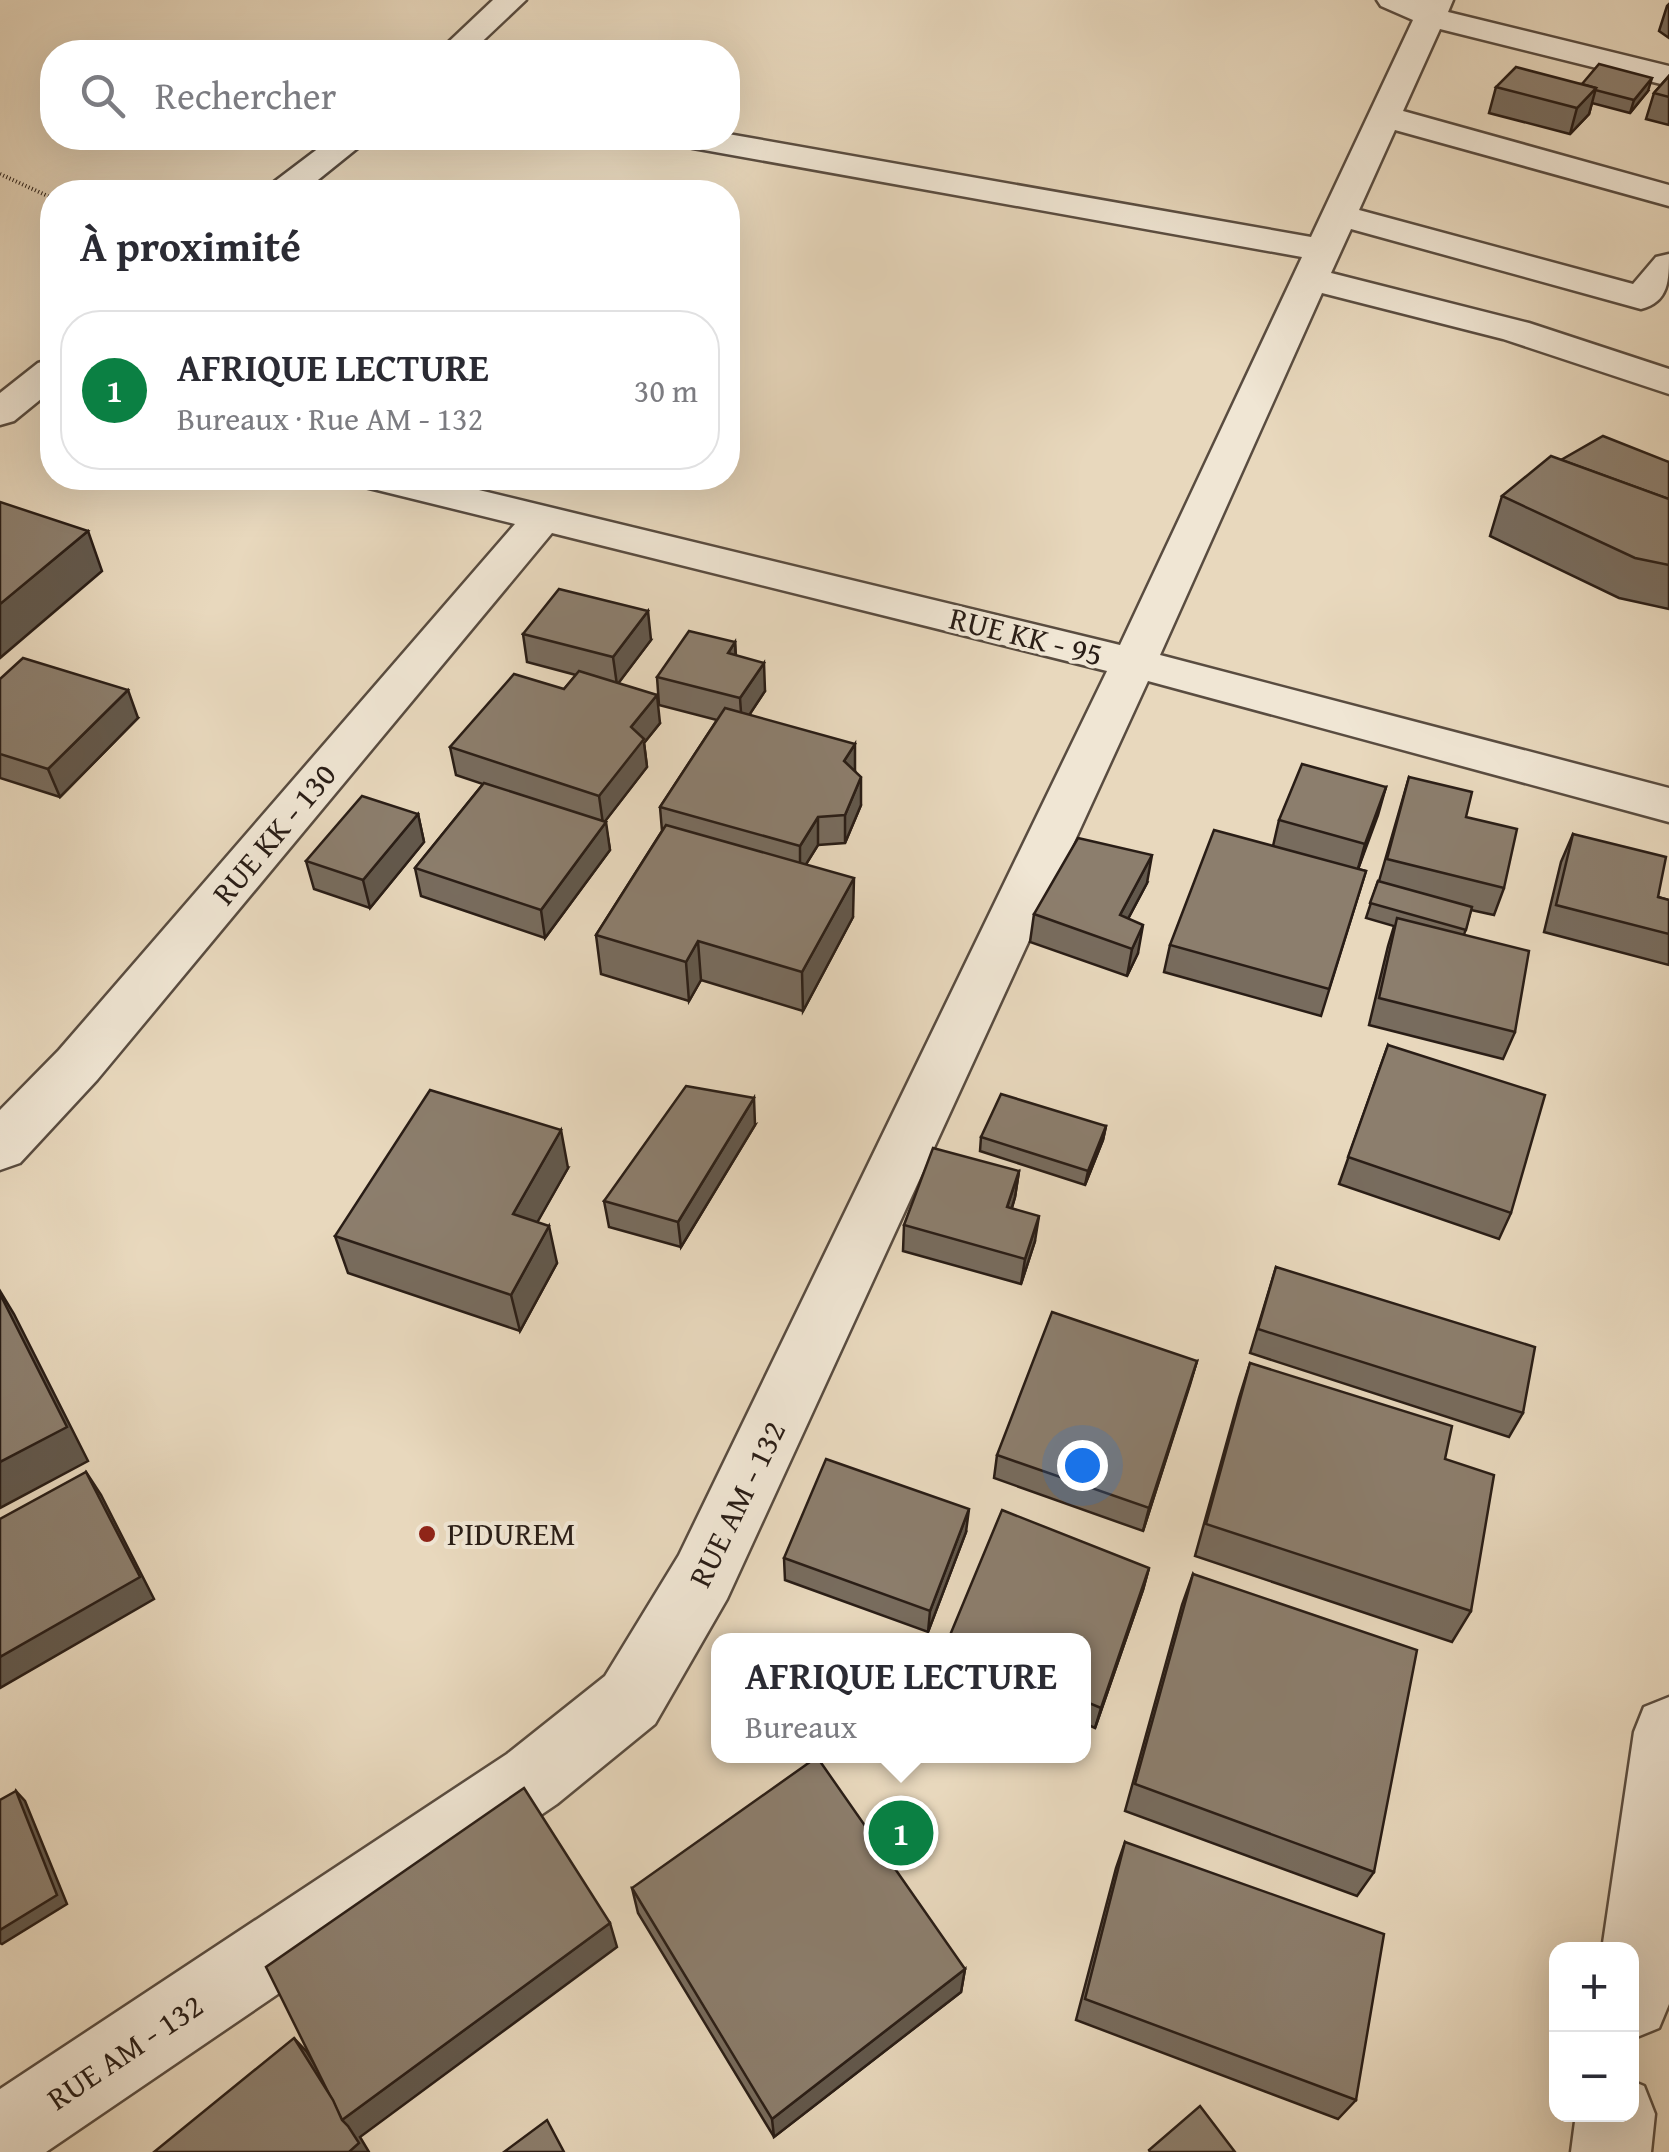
<!DOCTYPE html>
<html lang="fr">
<head>
<meta charset="utf-8">
<style>
	:root { --surface:#fff; --page:#f2f2f3; --text:#2b2b33; --muted:#7c7c81; --line:#e1e1e2; --accent:#0b8043 }
	body { margin:0; font-family:"Gentium Book Plus",serif; background:var(--page); color:var(--text) }
	.controls { position:absolute; right:30px; bottom:30px; display:grid; overflow:hidden; border-radius:20px; box-shadow:0 10px 40px #0002 }
	.controls button { width:90px; height:90px; display:grid; place-items:center; padding:0; border:0; border-bottom:2px solid var(--line); background:var(--surface); color:var(--text); font:50px sans-serif }
	.you { position:absolute; left:1082px; top:1465px; width:35px; height:35px; margin:-25px; border:8px solid #fff; border-radius:50%; background:#1a73e8; box-shadow:0 0 0 15px #1a73e833 }
	.badge { display:grid; place-items:center; width:65px; height:65px; border-radius:50%; background:var(--accent); color:#fff; font-size:32px; font-weight:700 }
	.pin { position:absolute; translate:-50% -50%; border:5px solid #fff; box-shadow:0 2px 10px #0006 }
	.popup { position:absolute; left:711px; top:1633px; width:380px; height:130px; box-sizing:border-box; display:grid; place-content:center; border-radius:20px; background:var(--surface); filter:drop-shadow(0 2px 8px #0005); font-size:32px; white-space:nowrap; color:var(--muted) }
	.popup b { font-size:38px; color:var(--text) }
	.popup::after { content:''; position:absolute; left:50%; top:100%; margin-left:-20px; border:20px solid transparent; border-top-color:var(--surface) }
	.list { margin:0; padding:0; list-style:none }
	h2 { display:flex; justify-content:space-between; align-items:center; height:130px; margin:0; padding:0 40px; font-size:42px }
	h2 small { font-size:32px; font-weight:400; color:var(--muted) }
	.list li { display:grid; grid-template-columns:65px 1fr auto; gap:30px; align-items:center; box-sizing:border-box; height:160px; margin:0 20px 20px; padding:0 20px; border:2px solid var(--line); border-radius:40px }
	.list b { display:block; font-size:38px; white-space:nowrap }
	.list p { margin:0; font-size:32px; white-space:nowrap; color:var(--muted) }
	.list em { font-size:32px; font-style:normal; color:var(--muted) }
	.icon { flex:none; width:55px; height:55px; fill:none; stroke:currentColor; stroke-width:2; stroke-linecap:round; stroke-linejoin:round }
	.map { position:relative; flex:none; width:1669px; height:2152px; overflow:hidden }
	.search { position:absolute; background:var(--surface); box-shadow:0 10px 40px #0002; left:40px; top:40px; width:700px; height:110px; display:flex; align-items:center; gap:25px; box-sizing:border-box; padding:0 35px; border-radius:40px; color:var(--muted); font-size:38px }
	.panel { position:absolute; background:var(--surface); box-shadow:0 10px 40px #0002; left:40px; top:180px; width:700px; height:310px; border-radius:40px }
	.map>svg:first-child { display:block }
</style>
</head>
<body>
<div class="map">
<svg width="1669" height="2152" viewBox="0 0 1669 2152">
	<rect width="100%" height="100%" fill="#e8d8bd"/>
	<filter id="stains"><feTurbulence type="fractalNoise" baseFrequency=".002" numOctaves="4"/><feColorMatrix values="0 0 0 0 .2 0 0 0 0 .09 0 0 0 0 .02 0 0 0 .5 -.17"/></filter>
	<radialGradient id="worn" r=".72"><stop offset=".6" stop-color="#630" stop-opacity="0"/><stop offset="1" stop-color="#630" stop-opacity=".3"/></radialGradient>
	<g fill="none" stroke-linecap="round" stroke-linejoin="round">
		<g stroke="#594c40" stroke-width="5">
			<g id="minor">
				<polygon points="493,0 526,0 471,52 438,52"/>
				<path d="M 1377,0 L 1453,0 L 1448,12 L 1669,66 L 1669,86 L 1440,29 L 1403,111 L 1669,185 L 1669,206 L 1395,130 L 1359,210 L 1633,284 L 1656,257 L 1669,254 C 1669,280 1669,302 1641,309 L 1351,229 L 1331,273 L 1529,323 L 1669,369 L 1669,394 L 1503,339 L 1322,293 L 1160,655 L 1669,788 L 1669,822 L 1148,681 L 727,1599 L 655,1724 L 557,1804 L 46,2152 L 0,2152 L 0,2089 L 507,1754 L 605,1676 L 679,1555 L 1107,671 L 552,533 L 97,1080 L 20,1163 L 0,1170 L 0,1110 L 59,1050 L 515,524 L 365,487 L 359,478 L 429,478 L 1120,645 L 1302,257 L 693,148 L 681,145 L 676,138 L 728,138 L 728,134 L 1311,237 L 1413,20 L 1381,6 Z"/>
				<polygon points="332,138 370,138 303,192 265,192 270,185"/>
				<polygon points="52,359 52,390 14,421 0,425 0,393 38,363"/>
				<polygon points="1669,1697 1669,2004 1659,2028 1632,2039 1632,1950 1602,1950 1634,1732 1644,1707"/>
				<polygon points="1632,2081 1644,2086 1655,2114 1651,2152 1571,2152 1576,2114 1632,2114"/>
			</g>
		</g>
		<polyline stroke="#291d16" stroke-width="4" stroke-dasharray="1 2.5" stroke-linecap="butt" points="0,174 52,198"/>
		<use href="#minor" fill="#f0e6d4" fill-rule="evenodd"/>
	</g>
	<g fill="#786c5e" stroke="#291d16" stroke-width="2.5">
		<polygon points="1669,4 1669,38 1659,31 1667,6"/>
		<polygon points="1669,76 1669,125 1646,119 1654,93"/>
		<polygon points="1582,84 1648,91 1630,113 1592,103 1589,114 1570,134 1489,113 1496,87"/>
		<polygon points="1561,460 1669,462 1669,609 1619,598 1490,536 1502,496"/>
		<polygon points="523,634 651,640 618,683 660,723 644,743 647,767 605,821 610,850 545,938 421,896 415,868 483,784 456,775 450,747 564,689 576,675 527,662"/>
		<polygon points="735,642 736,656 765,691 749,715 855,771 861,805 845,843 818,845 806,864 853,917 803,1011 701,980 689,1001 601,974 596,935 662,831 660,807 717,720 659,705 657,677"/>
		<polygon points="0,679 138,718 60,797 0,778"/>
		<polygon points="1409,777 1466,817 1504,888 1494,915 1471,910 1464,935 1515,1032 1503,1059 1369,1025 1388,946 1394,926 1366,918 1378,881 1379,881"/>
		<polygon points="1386,787 1358,869 1366,871 1321,1016 1164,972 1170,945 1273,846 1279,820"/>
		<polygon points="418,814 424,842 370,908 314,889 306,861"/>
		<polygon points="1573,834 1658,897 1669,900 1669,965 1544,932 1561,862"/>
		<polygon points="1147,883 1128,919 1138,953 1127,976 1030,942 1034,914"/>
		<polygon points="1388,1045 1511,1213 1499,1239 1339,1184"/>
		<polygon points="755,1125 681,1247 609,1227 604,1201"/>
		<polygon points="1106,1126 1103,1140 1085,1185 980,1151 981,1137"/>
		<polygon points="568,1168 537,1222 557,1263 520,1331 348,1273 335,1236"/>
		<polygon points="1019,1171 1015,1197 1012,1208 1035,1241 1021,1284 903,1251 904,1225"/>
		<polygon points="1276,1267 1523,1413 1509,1437 1250,1353"/>
		<polygon points="1197,1361 1143,1531 994,1478 997,1455"/>
		<polygon points="1250,1363 1445,1459 1471,1611 1452,1642 1195,1556 1239,1398"/>
		<polygon points="966,1532 928,1632 785,1580 784,1558"/>
		<polygon points="1149,1568 1143,1590 1095,1728 1084,1723 1084,1640"/>
		<polygon points="1193,1574 1374,1872 1357,1896 1125,1811 1182,1605"/>
		<polygon points="1125,1842 1356,2100 1338,2119 1076,2020 1116,1868"/>
		<polygon points="632,1888 965,1969 961,1992 774,2137 638,1913"/>
	</g>
	<g fill="#62584c" stroke="#291d16" stroke-width="2.5">
		<polygon points="1652,78 1648,91 1630,113 1634,100"/>
		<polygon points="1596,88 1589,114 1570,134 1577,108"/>
		<polygon points="88,531 102,571 0,658 0,604"/>
		<polygon points="648,611 651,640 617,685 613,657"/>
		<polygon points="735,642 736,670 728,653"/>
		<polygon points="764,663 765,691 742,726 740,698"/>
		<polygon points="128,690 138,718 60,797 48,769"/>
		<polygon points="657,695 660,723 644,743 647,767 603,824 599,796 631,727"/>
		<polygon points="855,744 855,772 844,761"/>
		<polygon points="861,777 861,805 845,843 845,815"/>
		<polygon points="1386,787 1378,815 1357,872 1365,844"/>
		<polygon points="418,814 424,842 370,908 363,880"/>
		<polygon points="818,817 818,845 800,874 800,846"/>
		<polygon points="606,822 610,850 545,938 541,910"/>
		<polygon points="1152,855 1147,883 1115,943 1120,915"/>
		<polygon points="854,878 853,917 803,1011 802,972"/>
		<polygon points="1143,925 1138,953 1127,976 1132,949"/>
		<polygon points="698,941 701,980 689,1001 686,962"/>
		<polygon points="754,1098 755,1125 681,1247 678,1222"/>
		<polygon points="1106,1126 1103,1140 1085,1185 1088,1171"/>
		<polygon points="561,1130 568,1168 521,1251 513,1214"/>
		<polygon points="1019,1171 1015,1197 1004,1233 1007,1207"/>
		<polygon points="1039,1216 1035,1241 1021,1284 1025,1259"/>
		<polygon points="549,1226 557,1263 520,1331 511,1295"/>
		<polygon points="0,1291 14,1314 88,1461 0,1508"/>
		<polygon points="1197,1361 1190,1385 1143,1531 1149,1508"/>
		<polygon points="86,1472 101,1495 154,1599 0,1688 0,1657"/>
		<polygon points="969,1509 966,1532 928,1632 930,1611"/>
		<polygon points="1149,1568 1143,1590 1095,1728 1101,1708"/>
		<polygon points="16,1791 25,1801 67,1904 2,1944 0,1943 0,1930"/>
		<polygon points="610,1923 617,1947 360,2137 369,2152 349,2152 342,2120 294,2038 307,2052 347,2116"/>
		<polygon points="965,1969 961,1992 774,2137 772,2119"/>
	</g>
	<g fill="#8c7e6d" stroke="#291d16" stroke-width="2.5">
		<polygon points="1599,64 1652,78 1634,100 1595,90 1596,88 1582,84"/>
		<polygon points="1516,67 1596,88 1577,108 1496,87"/>
		<polygon points="1669,76 1669,97 1654,93"/>
		<polygon points="1603,436 1669,462 1669,499 1561,460"/>
		<polygon points="1551,456 1669,499 1669,565 1635,558 1502,496"/>
		<polygon points="0,502 88,531 0,604"/>
		<polygon points="559,589 648,611 613,657 523,634"/>
		<polygon points="689,631 735,642 728,653 764,663 740,698 657,677"/>
		<polygon points="23,658 128,690 48,769 0,754 0,679"/>
		<polygon points="579,671 657,695 631,727 644,739 599,796 450,747 514,674 564,689"/>
		<polygon points="725,708 855,744 844,761 861,777 845,815 818,817 800,846 660,807"/>
		<polygon points="1302,764 1386,787 1365,844 1279,820"/>
		<polygon points="1409,777 1472,792 1466,817 1517,829 1504,888 1387,859"/>
		<polygon points="484,783 606,822 541,910 415,868"/>
		<polygon points="362,796 418,814 363,880 306,861"/>
		<polygon points="666,825 854,878 802,972 698,941 686,962 596,935"/>
		<polygon points="1214,830 1366,871 1329,989 1170,945"/>
		<polygon points="1573,834 1666,857 1658,897 1669,900 1669,934 1556,905"/>
		<polygon points="1078,838 1152,855 1120,915 1143,925 1132,949 1034,914"/>
		<polygon points="1378,881 1472,907 1466,930 1370,903"/>
		<polygon points="1397,918 1529,951 1515,1032 1379,998"/>
		<polygon points="1388,1045 1545,1095 1511,1213 1348,1157"/>
		<polygon points="686,1086 754,1098 678,1222 604,1201"/>
		<polygon points="430,1090 561,1130 513,1214 549,1226 511,1295 335,1236"/>
		<polygon points="1001,1094 1106,1126 1088,1171 981,1137"/>
		<polygon points="933,1148 1019,1171 1007,1207 1039,1216 1025,1259 904,1225"/>
		<polygon points="1276,1267 1535,1347 1523,1413 1258,1329"/>
		<polygon points="0,1294 67,1427 0,1462"/>
		<polygon points="1052,1312 1197,1361 1149,1508 997,1455"/>
		<polygon points="1250,1363 1452,1426 1445,1459 1494,1475 1471,1611 1206,1524"/>
		<polygon points="826,1459 969,1509 930,1611 784,1558"/>
		<polygon points="86,1472 140,1577 0,1657 0,1519"/>
		<polygon points="1002,1510 1149,1568 1101,1708 1084,1701 1084,1640 948,1640"/>
		<polygon points="1193,1574 1417,1650 1374,1872 1135,1784"/>
		<polygon points="817,1757 965,1969 772,2119 632,1888"/>
		<polygon points="524,1788 610,1923 342,2120 266,1967"/>
		<polygon points="16,1791 57,1895 0,1930 0,1800"/>
		<polygon points="1125,1842 1384,1934 1356,2100 1085,1999"/>
		<polygon points="294,2038 333,2100 342,2120 348,2126 359,2143 349,2152 154,2152"/>
		<polygon points="1200,2106 1235,2152 1150,2152 1149,2150"/>
		<polygon points="547,2120 564,2152 504,2152"/>
	</g>
	<circle fill="#8f2418" stroke="#f0e6d4" stroke-width="4" cx="427" cy="1534" r="10"/>
	<g text-anchor="middle" stroke-width="8" stroke-linejoin="round" paint-order="stroke">
		<g font-size="32" fill="#291d16" stroke="#f0e6d4">
			<text transform="translate(1026 636) rotate(14)" y="11">RUE KK - 95</text>
			<text transform="translate(274 834) rotate(-50)" y="11">RUE KK - 130</text>
			<text transform="translate(737 1504) rotate(-64)" y="11">RUE AM - 132</text>
			<text transform="translate(125 2052) rotate(-34)" y="11">RUE AM - 132</text>
		</g>
		<g font-size="32" fill="#291d16" stroke="#f0e6d4" text-anchor="start">
			<text x="447" y="1545">PIDUREM</text>
		</g>
	</g>
	<rect width="100%" height="100%" filter="url(#stains)"/>
	<rect width="100%" height="100%" fill="url(#worn)"/>
</svg>
<div class="controls">
<button>+</button>
<button>−</button>
</div>
<div class="you"></div>
<div class="pin badge" style="left:901px;top:1833px">1</div>
<div class="popup"><b>AFRIQUE LECTURE</b>Bureaux</div>
<div class="search"><svg class="icon" aria-label="search" viewBox="0 0 24 24"><circle cx="10" cy="10" r="6"/><path d="M15 15l6 6"/></svg>Rechercher</div>
<section class="panel">
<h2>À proximité<small></small></h2>
<ul class="list">
<li><span class="badge">1</span><div><b>AFRIQUE LECTURE</b><p>Bureaux · Rue AM - 132</p></div><em>30 m</em></li>
</ul>
</section>
</div>
</body>
</html>
